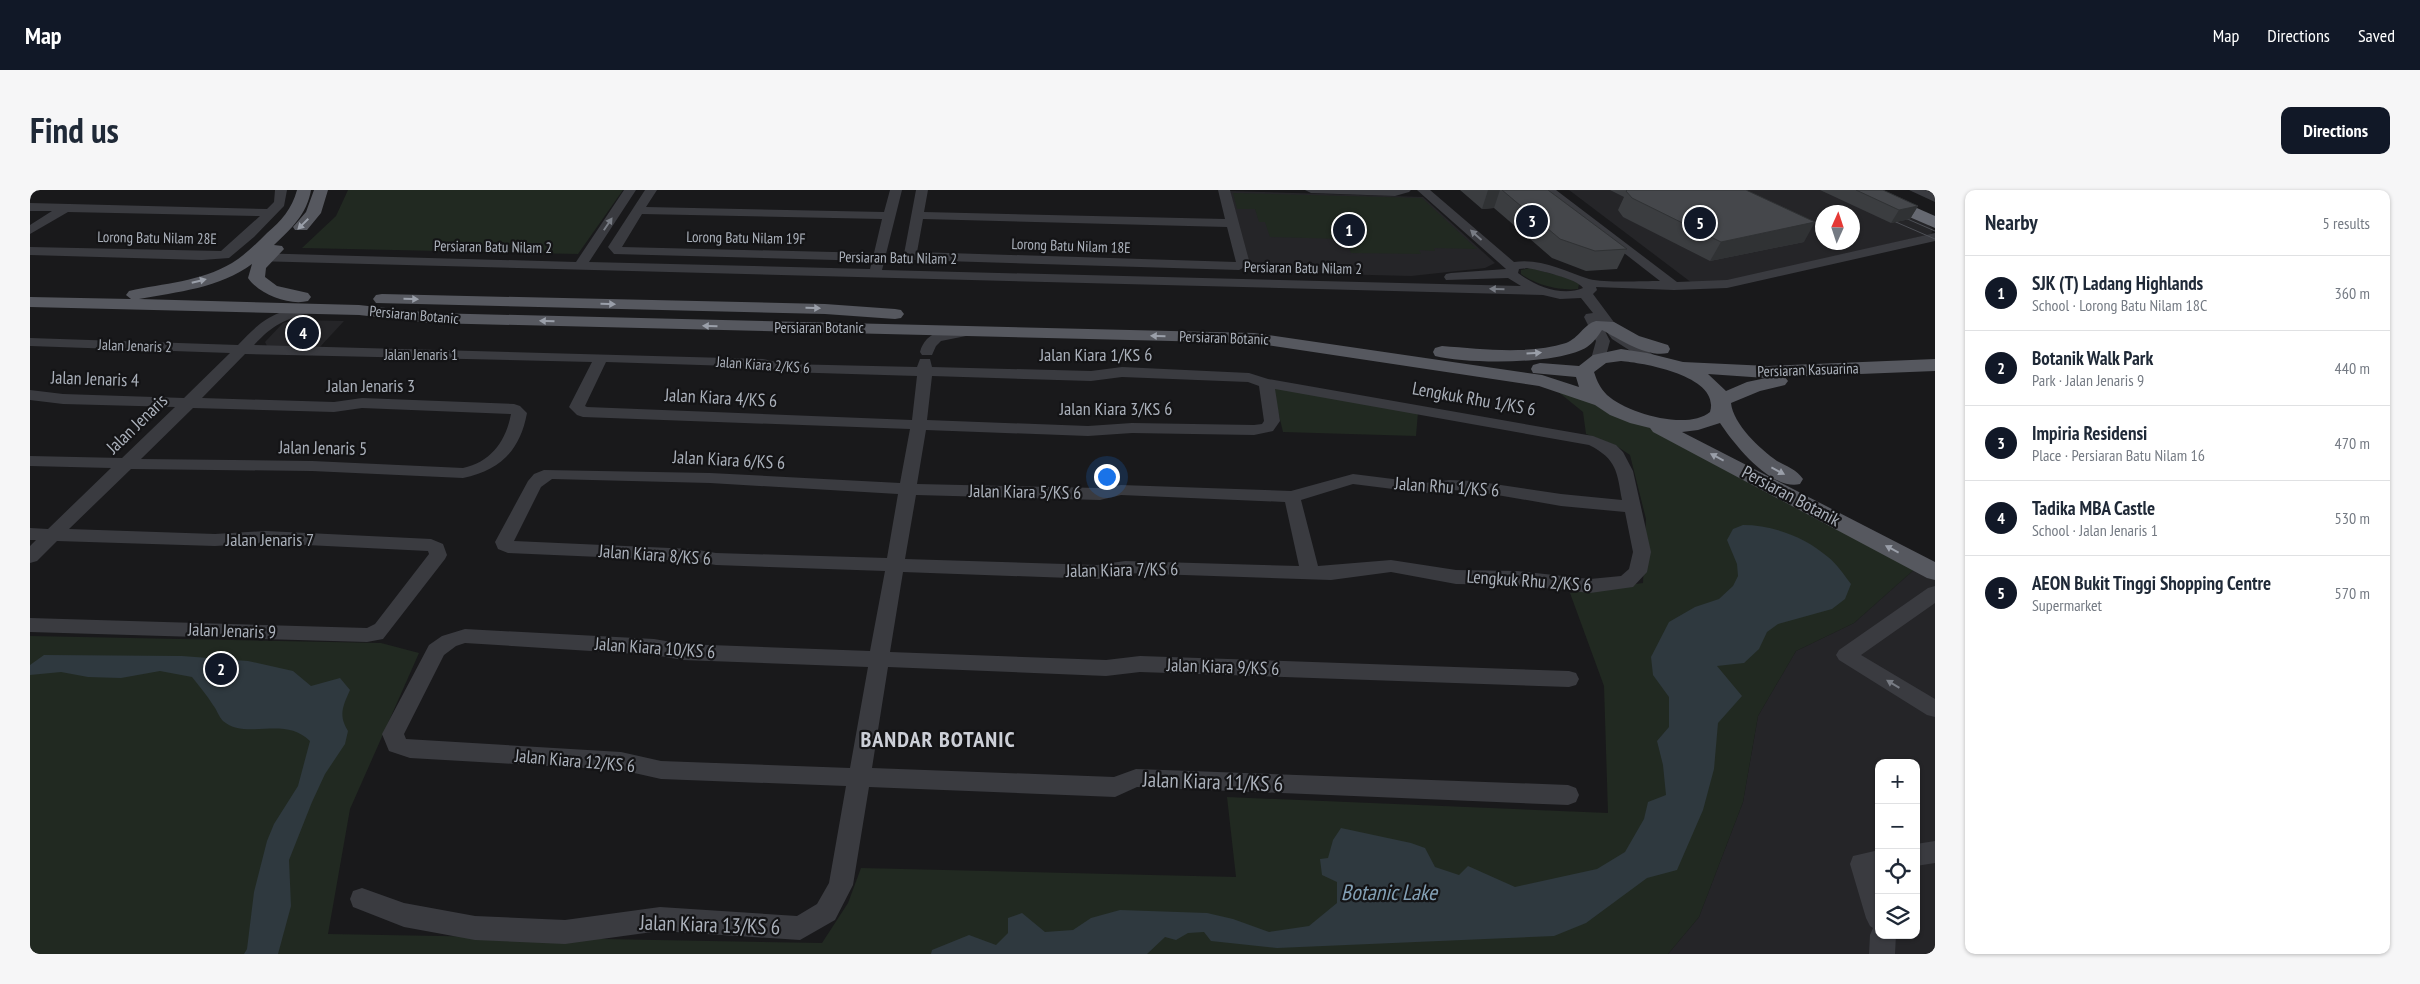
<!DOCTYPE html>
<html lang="en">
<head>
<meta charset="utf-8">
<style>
	:root { --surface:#fff; --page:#f6f6f7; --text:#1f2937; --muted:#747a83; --line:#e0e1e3; --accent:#111827 }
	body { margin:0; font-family:"PT Sans Narrow",sans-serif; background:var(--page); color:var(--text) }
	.controls { position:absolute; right:15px; bottom:15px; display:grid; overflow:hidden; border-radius:10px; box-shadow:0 1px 4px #0004 }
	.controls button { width:45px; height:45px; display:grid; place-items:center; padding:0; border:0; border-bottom:1px solid var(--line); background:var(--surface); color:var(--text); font:25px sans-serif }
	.compass { position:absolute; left:1785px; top:15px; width:45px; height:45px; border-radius:50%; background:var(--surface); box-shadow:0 1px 4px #0004; rotate:3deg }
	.you { position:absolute; left:1076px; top:286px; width:18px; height:18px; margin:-12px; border:4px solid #fff; border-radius:50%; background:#1a73e8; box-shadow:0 0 0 8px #1a73e833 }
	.badge { display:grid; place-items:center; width:32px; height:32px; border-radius:50%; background:var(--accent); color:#fff; font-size:16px; font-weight:700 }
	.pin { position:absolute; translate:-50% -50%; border:2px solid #fff; box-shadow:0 1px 5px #0006 }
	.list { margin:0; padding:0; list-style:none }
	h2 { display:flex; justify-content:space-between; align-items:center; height:65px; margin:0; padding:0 20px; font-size:21px }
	h2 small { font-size:16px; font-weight:400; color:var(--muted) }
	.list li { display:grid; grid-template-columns:32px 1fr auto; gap:15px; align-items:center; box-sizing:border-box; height:75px; padding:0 20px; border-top:1px solid var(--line) }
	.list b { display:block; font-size:19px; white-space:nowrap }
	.list p { margin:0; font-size:16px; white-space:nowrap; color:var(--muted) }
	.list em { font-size:16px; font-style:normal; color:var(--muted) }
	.icon { flex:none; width:28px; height:28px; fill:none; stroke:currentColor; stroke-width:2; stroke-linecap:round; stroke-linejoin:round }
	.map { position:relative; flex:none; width:1905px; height:764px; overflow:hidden; border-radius:10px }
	header { display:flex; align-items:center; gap:30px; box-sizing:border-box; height:70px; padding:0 25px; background:var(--accent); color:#fff }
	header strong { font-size:24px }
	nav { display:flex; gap:28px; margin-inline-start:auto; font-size:18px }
	.intro { display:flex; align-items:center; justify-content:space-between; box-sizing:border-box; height:120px; padding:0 30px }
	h1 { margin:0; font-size:35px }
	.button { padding:12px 22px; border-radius:10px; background:var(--accent); color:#fff; font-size:18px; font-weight:700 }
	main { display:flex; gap:30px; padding:0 30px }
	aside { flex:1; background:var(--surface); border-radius:10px; box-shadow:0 1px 4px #0004 }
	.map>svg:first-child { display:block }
</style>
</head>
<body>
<header>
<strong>Map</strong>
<nav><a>Map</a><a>Directions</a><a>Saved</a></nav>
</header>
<div class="intro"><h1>Find us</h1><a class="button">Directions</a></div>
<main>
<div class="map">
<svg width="1905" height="764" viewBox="0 0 1905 764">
	<rect width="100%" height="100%" fill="#19191b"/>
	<g fill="#252528" fill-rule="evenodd">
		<path d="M 1539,0 L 1818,0 L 1895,32 L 1903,39 L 1901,44 L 1701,91 L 1662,93 ZM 1792,22 L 1822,22 L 1822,52 L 1792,52 Z"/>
		<polygon points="1200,1 1393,7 1465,73 1455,78 1381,86 1220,82"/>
		<polygon points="264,130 314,131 288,159 238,158 235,152 253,133"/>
		<path d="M 1887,377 L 1905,387 L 1905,764 L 1638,764 L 1669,727 L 1713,612 L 1728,526 L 1766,461 L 1824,433 ZM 1849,573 L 1886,573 L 1886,745 L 1849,745 Z"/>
	</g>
	<g fill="#212921">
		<polygon points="318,0 593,0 548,64 272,58 306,26"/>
		<polygon points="1203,3 1392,8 1447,59 1404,58 1405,61 1389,60 1391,64 1321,63 1315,49 1240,47 1235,32 1229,32 1225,19 1207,19"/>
		<path d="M 1500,78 L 1538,88 L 1549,94 L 1548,99 C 1529,101 1506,95 1491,84 L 1491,80 Z"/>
		<polygon points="1521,196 1570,212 1887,377 1824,433 1766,461 1728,526 1713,612 1669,727 1638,764 0,764 0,446 351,453 389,463 320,619 298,744 792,753 818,713 831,678 1206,687 1197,607 1578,623 1574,496 1540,403 1613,393 1616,329 1600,265 1585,255 1556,244 1553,222"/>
		<polygon points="1251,197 1388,222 1386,246 1253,242 1243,200"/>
	</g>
	<g fill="#2f393f">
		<path d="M 1713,335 C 1743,335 1775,347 1798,367 C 1807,374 1814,385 1821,394 L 1815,409 L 1802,419 L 1748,434 L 1737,442 L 1729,459 L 1714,473 L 1687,476 L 1712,506 L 1688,533 L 1684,579 L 1673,620 L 1647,680 L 1617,688 L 1556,733 L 1524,746 L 1247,758 L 1181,751 L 1174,742 L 1158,743 L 1146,750 L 1135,747 L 1117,764 L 901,764 L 902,760 L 939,745 L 966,755 L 978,743 L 978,728 L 992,723 L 1015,742 L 1043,740 L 1061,728 L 1090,720 L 1177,723 L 1203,729 L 1239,742 L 1279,736 L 1307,713 L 1307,692 L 1292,685 L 1290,669 L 1298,668 L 1303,650 L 1311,638 L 1381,653 L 1395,658 L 1405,677 L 1429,685 L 1438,676 L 1485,697 L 1567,679 L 1595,662 L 1614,629 L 1618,612 L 1636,605 L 1633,575 L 1627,551 L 1639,537 L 1639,507 L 1623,485 L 1621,467 L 1639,432 L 1665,417 L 1689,409 L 1703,396 L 1708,386 L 1707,374 L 1697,350 L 1703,339 Z"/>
		<path d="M 14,465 L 152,466 L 218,471 L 263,481 L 281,496 L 310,488 L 320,500 C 313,516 308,525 318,541 L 315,554 L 295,584 L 282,612 L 259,670 L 261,716 L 248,764 L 214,764 L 217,759 L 224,702 L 237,651 L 244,634 L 268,596 L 280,551 C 254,525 217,551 193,531 C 189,527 187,520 183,515 C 177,505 169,496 162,487 L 130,481 L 91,488 L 58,487 L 31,482 L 0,485 L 0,475 Z"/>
	</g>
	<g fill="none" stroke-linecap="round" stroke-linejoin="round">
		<g fill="#3a3b40" fill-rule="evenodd">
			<polygon points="245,0 257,0 254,16 224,47 199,68 172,70 0,65 0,57 191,61 230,26 38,22 0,44 0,35 22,21 0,21 0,13 237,19 244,12"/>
			<path d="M 594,0 L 606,0 L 559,72 L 840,79 L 842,71 L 584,64 L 578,57 L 615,0 L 627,0 L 616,17 L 854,22 L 860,0 L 872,0 L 852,80 L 1491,96 L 1478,88 L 1416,90 L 1414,87 L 1416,84 L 1421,83 L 1476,79 L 1387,0 L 1400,0 L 1484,72 C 1511,68 1534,81 1559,89 C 1575,93 1612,91 1630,91 L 1513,0 L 1526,0 L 1647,92 L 1697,90 L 1905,43 L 1905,51 L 1697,98 L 1644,100 L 1566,97 L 1567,100 L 1563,104 L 1592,143 L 1628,168 L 1621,172 L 1616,171 L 1582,149 L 1573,137 L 1580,151 L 1575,169 L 1568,173 L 1561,169 L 1566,151 L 1554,127 L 1556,124 L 1563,123 L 1551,108 L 1530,109 L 1513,105 L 220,71 L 214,67 L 220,63 L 546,72 ZM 612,24 L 852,29 L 844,63 L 592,57 ZM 1497,78 C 1508,80 1548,89 1553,98 C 1532,107 1505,96 1488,83 L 1489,79 Z"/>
			<path d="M 886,0 L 898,0 L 894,22 L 1195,29 L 1188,0 L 1200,0 L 1220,74 L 1209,80 L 882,70 L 874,64 ZM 893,29 L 1197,37 L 1206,72 L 887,62 Z"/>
			<polygon points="1275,0 1381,0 1379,2 1365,6 1281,3"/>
			<polygon points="1879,0 1895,0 1905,4 1905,12"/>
			<path d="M 277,115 L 282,116 L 284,119 L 282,122 C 253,130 244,134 224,155 L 733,169 L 755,174 L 887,177 L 890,169 L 900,169 L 902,177 L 1061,181 L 1092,177 L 1219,183 L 1238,189 L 1563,246 L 1586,255 L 1593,262 L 1603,281 L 1621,362 L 1617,382 L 1603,397 L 1560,403 L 1487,395 L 1426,394 L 1361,382 L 1301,390 L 1095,383 L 1067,389 L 873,382 L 860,462 L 1076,470 L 1110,466 L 1539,481 L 1546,483 L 1549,489 L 1546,495 L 1539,497 L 1110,482 L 1076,486 L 858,477 L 842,578 L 1084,587 L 1106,579 L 1538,595 L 1546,598 L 1549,605 L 1546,612 L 1538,615 L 1107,597 L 1085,607 L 839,597 L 823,695 L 805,730 L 770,750 L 630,741 L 535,754 L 445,750 L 374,737 L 323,717 L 320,709 L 323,701 L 332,698 L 374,713 L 445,726 L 535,730 L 630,717 L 767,726 L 787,714 L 799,693 L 816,596 L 631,589 L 591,580 L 380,568 L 359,561 L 352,544 L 399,455 L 412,446 L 435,439 L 624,449 L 653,454 L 840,461 L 855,381 L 686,375 L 662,371 L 478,363 L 468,359 L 465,352 L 498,291 L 504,284 L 514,280 L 680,283 L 870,293 L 880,239 L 553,227 L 547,225 L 539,217 L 562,172 L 215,164 L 172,208 L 304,212 L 332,208 L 484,214 L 490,216 L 497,223 C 490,261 470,280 433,288 L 282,281 L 101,279 L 39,339 L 185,344 L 236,341 L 401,349 L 413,354 L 417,365 L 415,369 L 353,449 L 337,452 L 0,442 L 0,428 L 337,438 L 345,434 L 399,364 L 398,361 L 236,353 L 185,356 L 27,351 L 7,371 L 0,373 L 0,356 L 6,350 L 0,350 L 0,338 L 18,339 L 81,278 L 0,276 L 0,266 L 92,268 L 145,217 L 33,214 L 0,210 L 0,200 L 33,204 L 154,208 L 200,163 L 0,156 L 0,148 L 208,155 C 234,128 240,124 277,115 ZM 576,172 L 733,177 L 755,182 L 887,186 L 882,230 L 557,217 L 555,216 ZM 902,186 L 1061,191 L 1092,187 L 1218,192 L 1229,196 L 1234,231 L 1232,234 L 1224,235 L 1102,233 L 1058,236 L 897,230 ZM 1245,199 L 1559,255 C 1587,269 1587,282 1592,310 L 1531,304 L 1444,291 L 1419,290 L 1395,293 L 1323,284 L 1261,301 L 1091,295 L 1070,298 L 887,294 L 896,240 L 1058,246 L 1102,243 L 1224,245 L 1243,241 L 1250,231 ZM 163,218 L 304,222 L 332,218 L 481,224 C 476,251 461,272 433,278 L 282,271 L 111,269 ZM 522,289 L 680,293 L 868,304 L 857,368 L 686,363 L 662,359 L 484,351 L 511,297 ZM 1323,294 L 1395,303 L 1419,300 L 1444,301 L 1531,316 L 1595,322 L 1603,362 L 1599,379 L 1591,386 L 1560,389 L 1487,381 L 1426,380 L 1361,370 L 1288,376 L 1271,310 ZM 886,305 L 1070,310 L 1091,305 L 1255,312 L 1269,376 L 1095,371 L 1067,375 L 875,369 ZM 435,453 L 624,465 L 653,470 L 838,477 L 820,578 L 631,571 L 591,562 L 376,549 L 374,544 L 414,465 L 426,456 Z"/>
			<path d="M 936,138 L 943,142 L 941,145 L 911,151 L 906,156 L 902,165 L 892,165 L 890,162 C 896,140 917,139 936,138 Z"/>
			<polygon points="1905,396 1905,413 1831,465 1905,509 1905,527 1897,525 1809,470 1806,465 1809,460 1898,398"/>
			<polygon points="1905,651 1905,673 1886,676 1886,654"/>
			<polygon points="1849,660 1849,682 1847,682 1849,688 1849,745 1866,745 1865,764 1839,764 1840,745 1843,738 1840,736 1836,728 1820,674 1823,666"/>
		</g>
		<g fill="#56585f" fill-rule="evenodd">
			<path d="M 267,0 L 281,0 C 277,24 261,39 244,55 L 252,56 L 254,59 L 236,78 L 235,87 L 247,96 L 278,103 L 281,107 L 278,111 C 259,116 229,104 218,88 L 222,74 C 190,98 147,102 109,109 L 329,115 L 401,123 L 1224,143 L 1512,185 L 1549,197 L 1546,187 L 1503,183 L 1501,179 L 1503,175 L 1510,173 L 1549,176 L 1563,165 L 1591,159 L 1617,163 L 1653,172 L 1738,176 L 1905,169 L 1905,181 L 1755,187 L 1758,191 L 1755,195 L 1730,201 L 1701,213 C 1703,234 1730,259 1747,271 C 1756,276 1767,280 1773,289 L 1770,294 C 1741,301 1704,254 1690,233 L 1668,240 L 1652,242 L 1905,372 L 1905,390 L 1897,388 L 1623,242 L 1620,238 L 1600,233 L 1580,225 L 1565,215 L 1509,196 L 1224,153 L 401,133 L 329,125 L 0,117 L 0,107 L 101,109 L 96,105 L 99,101 C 134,93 170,92 202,73 C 215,65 226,54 237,43 C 251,31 262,19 267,0 ZM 1591,171 C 1614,173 1691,186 1680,222 C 1657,241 1597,223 1577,205 C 1570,198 1567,191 1564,182 L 1576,173 ZM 1678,184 L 1736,188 L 1717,192 L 1696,201 Z"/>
			<polygon points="284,0 298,0 291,23 277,40 265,40 263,37 276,22"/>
			<polygon points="352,104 795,114 865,119 871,120 874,124 871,128 865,129 795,124 346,113 343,109 346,105"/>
			<path d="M 1566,131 L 1584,132 L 1609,146 L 1638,155 L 1640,159 L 1638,163 C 1618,168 1589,149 1572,140 C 1568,146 1563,153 1557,157 C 1529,175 1437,174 1405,166 L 1403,162 L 1405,158 L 1412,156 C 1452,159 1497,165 1536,153 C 1549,148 1554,134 1566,131 Z"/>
		</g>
		<polygon fill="#666971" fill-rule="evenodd" points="1823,0 1846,0 1905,26 1905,38 1826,4"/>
		<g stroke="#4d4f55" stroke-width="1">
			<polyline points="1866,24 1905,41"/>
			<polyline points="1852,26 1905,49"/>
		</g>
	</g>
	<g fill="#3b3d40">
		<polygon points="1430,0 1518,0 1597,59 1587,79 1556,81 1522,68 1464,18 1452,19"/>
		<polygon points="1580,0 1716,0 1774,52 1680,71 1593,27 1588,20 1594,7"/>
		<polygon points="1790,0 1853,0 1888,16 1880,29 1861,33"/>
	</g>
	<g fill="#303234">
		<polygon points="1458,0 1470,0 1464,18 1452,19"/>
		<polygon points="1888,16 1880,29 1861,33 1869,20"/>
		<polygon points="1785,32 1774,52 1680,71 1691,52"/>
	</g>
	<g fill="#45474b" stroke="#303234">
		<polygon points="1472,0 1518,0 1597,59 1565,61 1530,49"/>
		<polygon points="1597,0 1716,0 1785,32 1691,52 1602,8 1596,1"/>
		<polygon points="1826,0 1853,0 1888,16 1869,20"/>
	</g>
	<defs><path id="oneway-solid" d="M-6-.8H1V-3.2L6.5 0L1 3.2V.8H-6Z" transform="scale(1.25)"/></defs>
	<g fill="#9a9fa9">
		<use href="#oneway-solid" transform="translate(273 34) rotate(135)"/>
		<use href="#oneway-solid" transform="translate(169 91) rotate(-14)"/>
		<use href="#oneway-solid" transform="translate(381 109) rotate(1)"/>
		<use href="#oneway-solid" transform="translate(578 114) rotate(1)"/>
		<use href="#oneway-solid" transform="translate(783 118) rotate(1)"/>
		<use href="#oneway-solid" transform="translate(517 131) rotate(-178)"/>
		<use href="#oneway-solid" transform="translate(680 136) rotate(-178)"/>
		<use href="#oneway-solid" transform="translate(1128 146) rotate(-178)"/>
		<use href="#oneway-solid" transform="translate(1504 163) rotate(-4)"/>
		<use href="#oneway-solid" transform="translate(1687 267) rotate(-152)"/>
		<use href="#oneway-solid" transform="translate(1748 281) rotate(28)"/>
		<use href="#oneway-solid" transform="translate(1862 359) rotate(-152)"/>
	</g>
	<g fill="#787c84">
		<use href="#oneway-solid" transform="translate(578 34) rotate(-56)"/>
		<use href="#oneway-solid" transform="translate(1446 45) rotate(-138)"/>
		<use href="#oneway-solid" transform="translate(1467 99) rotate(-178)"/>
		<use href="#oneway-solid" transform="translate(1863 494) rotate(-149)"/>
	</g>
	<g text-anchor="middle" stroke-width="4.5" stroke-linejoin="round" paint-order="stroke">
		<g font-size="15" fill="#abb1bb" stroke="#141416">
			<text transform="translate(127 48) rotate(1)" y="5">Lorong Batu Nilam 28E</text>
			<text transform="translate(716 48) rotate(1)" y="5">Lorong Batu Nilam 19F</text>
			<text transform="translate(1041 56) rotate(2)" y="5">Lorong Batu Nilam 18E</text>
			<text transform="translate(463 57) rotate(1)" y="5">Persiaran Batu Nilam 2</text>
			<text transform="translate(868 68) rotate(1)" y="5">Persiaran Batu Nilam 2</text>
			<text transform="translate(1273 78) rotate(1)" y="5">Persiaran Batu Nilam 2</text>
			<text transform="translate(384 125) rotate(5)" y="5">Persiaran Botanic</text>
			<text x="789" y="143">Persiaran Botanic</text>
			<text transform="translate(1194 148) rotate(2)" y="5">Persiaran Botanic</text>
			<text transform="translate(105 156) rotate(2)" y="5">Jalan Jenaris 2</text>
			<text x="391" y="170">Jalan Jenaris 1</text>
			<text transform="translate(733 175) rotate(4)" y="5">Jalan Kiara 2/KS 6</text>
			<text transform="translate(1778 180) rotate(-2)" y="5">Persiaran Kasuarina</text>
		</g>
		<g font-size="18" fill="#abb1bb" stroke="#141416">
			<text x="1066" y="171">Jalan Kiara 1/KS 6</text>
			<text transform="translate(65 189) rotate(2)" y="6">Jalan Jenaris 4</text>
			<text x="341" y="202">Jalan Jenaris 3</text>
			<text transform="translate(691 208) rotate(3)" y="6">Jalan Kiara 4/KS 6</text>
			<text transform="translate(1444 209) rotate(10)" y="6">Lengkuk Rhu 1/KS 6</text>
			<text x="1086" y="225">Jalan Kiara 3/KS 6</text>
			<text transform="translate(107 234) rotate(-44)" y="6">Jalan Jenaris</text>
			<text transform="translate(293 258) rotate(1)" y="6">Jalan Jenaris 5</text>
			<text transform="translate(699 270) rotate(3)" y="6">Jalan Kiara 6/KS 6</text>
			<text transform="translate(1417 297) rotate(4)" y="6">Jalan Rhu 1/KS 6</text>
			<text transform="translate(995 302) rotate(1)" y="6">Jalan Kiara 5/KS 6</text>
			<text transform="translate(1761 306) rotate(28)" y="6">Persiaran Botanik</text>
			<text x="240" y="356">Jalan Jenaris 7</text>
			<text transform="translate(625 365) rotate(4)" y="6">Jalan Kiara 8/KS 6</text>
			<text transform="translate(1092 380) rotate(-1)" y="6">Jalan Kiara 7/KS 6</text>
			<text transform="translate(1499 391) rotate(4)" y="6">Lengkuk Rhu 2/KS 6</text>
			<text transform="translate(202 441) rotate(2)" y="6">Jalan Jenaris 9</text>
			<text transform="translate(625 458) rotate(4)" y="6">Jalan Kiara 10/KS 6</text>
			<text transform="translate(1193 477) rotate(2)" y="6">Jalan Kiara 9/KS 6</text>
			<text transform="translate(545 571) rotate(5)" y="6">Jalan Kiara 12/KS 6</text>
		</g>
		<g font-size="21" fill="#abb1bb" stroke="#141416">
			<text transform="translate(1183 592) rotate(2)" y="7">Jalan Kiara 11/KS 6</text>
			<text transform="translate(680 735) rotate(2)" y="7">Jalan Kiara 13/KS 6</text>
		</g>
		<g font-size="22" font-weight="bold" letter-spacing="1" fill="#cccfd7" stroke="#141416">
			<text x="908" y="557">BANDAR BOTANIC</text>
		</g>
		<g font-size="22" font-style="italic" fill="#83a0b5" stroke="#141416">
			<text x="1359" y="710">Botanic Lake</text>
		</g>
	</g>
</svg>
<div class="controls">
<button>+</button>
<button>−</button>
<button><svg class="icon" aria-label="locate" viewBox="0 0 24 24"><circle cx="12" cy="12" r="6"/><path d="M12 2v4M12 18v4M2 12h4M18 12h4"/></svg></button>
<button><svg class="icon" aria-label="layers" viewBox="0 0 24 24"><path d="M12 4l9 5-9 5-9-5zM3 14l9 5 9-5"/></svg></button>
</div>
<svg class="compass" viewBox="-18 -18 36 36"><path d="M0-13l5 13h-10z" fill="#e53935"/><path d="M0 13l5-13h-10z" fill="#747a83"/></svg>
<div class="you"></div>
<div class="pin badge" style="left:1319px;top:40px">1</div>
<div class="pin badge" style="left:191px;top:479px">2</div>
<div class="pin badge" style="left:1502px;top:31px">3</div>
<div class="pin badge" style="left:273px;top:143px">4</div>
<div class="pin badge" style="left:1670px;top:33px">5</div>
</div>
<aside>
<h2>Nearby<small>5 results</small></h2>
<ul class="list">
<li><span class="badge">1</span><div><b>SJK (T) Ladang Highlands</b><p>School · Lorong Batu Nilam 18C</p></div><em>360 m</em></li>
<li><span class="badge">2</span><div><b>Botanik Walk Park</b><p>Park · Jalan Jenaris 9</p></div><em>440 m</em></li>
<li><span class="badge">3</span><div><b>Impiria Residensi</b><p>Place · Persiaran Batu Nilam 16</p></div><em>470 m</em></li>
<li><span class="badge">4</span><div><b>Tadika MBA Castle</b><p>School · Jalan Jenaris 1</p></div><em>530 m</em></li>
<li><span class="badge">5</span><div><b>AEON Bukit Tinggi Shopping Centre</b><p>Supermarket</p></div><em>570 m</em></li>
</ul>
</aside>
</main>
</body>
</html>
